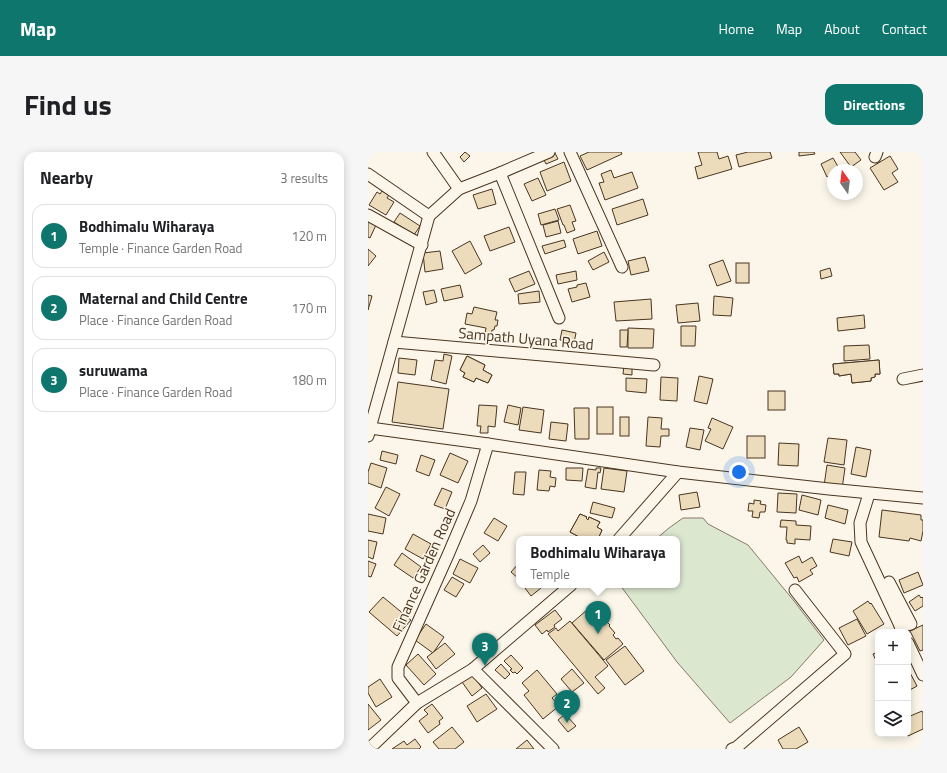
<!DOCTYPE html>
<html lang="en">
<head>
<meta charset="utf-8">
<style>
	:root { --surface:#fff; --page:#f6f6f6; --text:#202124; --muted:#757577; --line:#e0e0e0; --accent:#0f766e }
	body { margin:0; font-family:"Titillium Web",sans-serif; background:var(--page); color:var(--text) }
	.controls { position:absolute; right:12px; bottom:12px; display:grid; overflow:hidden; border-radius:8px; box-shadow:0 2px 10px #0003 }
	.controls button { width:36px; height:36px; display:grid; place-items:center; padding:0; border:0; border-bottom:1px solid var(--line); background:var(--surface); color:var(--text); font:20px sans-serif }
	.compass { position:absolute; left:459px; top:12px; width:36px; height:36px; border-radius:50%; background:var(--surface); box-shadow:0 2px 10px #0003; rotate:346deg }
	.you { position:absolute; left:371px; top:320px; width:14px; height:14px; margin:-10px; border:3px solid #fff; border-radius:50%; background:#1a73e8; box-shadow:0 0 0 6px #1a73e833 }
	.badge { display:grid; place-items:center; width:26px; height:26px; border-radius:50%; background:var(--accent); color:#fff; font-size:13px; font-weight:700 }
	.pin { position:absolute; translate:-50% -33px; filter:drop-shadow(0 1px 2px #0008) }
	.pin::after { content:''; position:absolute; top:21px; width:14px; height:12px; background:inherit; clip-path:polygon(0 0,100% 0,50% 100%) }
	.popup { position:absolute; left:148px; top:384px; width:164px; height:52px; box-sizing:border-box; display:grid; place-content:center; border-radius:8px; background:var(--surface); filter:drop-shadow(0 1px 3px #0005); font-size:13px; white-space:nowrap; color:var(--muted) }
	.popup b { font-size:15px; color:var(--text) }
	.popup::after { content:''; position:absolute; left:50%; top:100%; margin-left:-8px; border:8px solid transparent; border-top-color:var(--surface) }
	.list { margin:0; padding:0; list-style:none }
	h2 { display:flex; justify-content:space-between; align-items:center; height:52px; margin:0; padding:0 16px; font-size:17px }
	h2 small { font-size:13px; font-weight:400; color:var(--muted) }
	.list li { display:grid; grid-template-columns:26px 1fr auto; gap:12px; align-items:center; box-sizing:border-box; height:64px; margin:0 8px 8px; padding:0 8px; border:1px solid var(--line); border-radius:12px }
	.list b { display:block; font-size:15px; white-space:nowrap }
	.list p { margin:0; font-size:13px; white-space:nowrap; color:var(--muted) }
	.list em { font-size:13px; font-style:normal; color:var(--muted) }
	.icon { flex:none; width:22px; height:22px; fill:none; stroke:currentColor; stroke-width:2; stroke-linecap:round; stroke-linejoin:round }
	.map { position:relative; flex:none; width:555px; height:597px; overflow:hidden; border-radius:12px }
	header { display:flex; align-items:center; gap:24px; box-sizing:border-box; height:56px; padding:0 20px; background:var(--accent); color:#fff }
	header strong { font-size:19px }
	nav { display:flex; gap:22px; margin-inline-start:auto; font-size:14px }
	.intro { display:flex; align-items:center; justify-content:space-between; box-sizing:border-box; height:96px; padding:0 24px }
	h1 { margin:0; font-size:28px }
	.button { padding:10px 18px; border-radius:12px; background:var(--accent); color:#fff; font-size:14px; font-weight:700 }
	main { display:flex; gap:24px; padding:0 24px }
	aside { flex:1; background:var(--surface); border-radius:12px; box-shadow:0 2px 10px #0003 }
	.map>svg:first-child { display:block }
</style>
</head>
<body>
<header>
<strong>Map</strong>
<nav><a>Home</a><a>Map</a><a>About</a><a>Contact</a></nav>
</header>
<div class="intro"><h1>Find us</h1><a class="button">Directions</a></div>
<main>
<aside>
<h2>Nearby<small>3 results</small></h2>
<ul class="list">
<li><span class="badge">1</span><div><b>Bodhimalu Wiharaya</b><p>Temple · Finance Garden Road</p></div><em>120 m</em></li>
<li><span class="badge">2</span><div><b>Maternal and Child Centre</b><p>Place · Finance Garden Road</p></div><em>170 m</em></li>
<li><span class="badge">3</span><div><b>suruwama</b><p>Place · Finance Garden Road</p></div><em>180 m</em></li>
</ul>
</aside>
<div class="map">
<svg width="555" height="597" viewBox="0 0 555 597">
	<rect width="100%" height="100%" fill="#fbf6e9"/>
	<polygon fill="#dce7d0" stroke="#887966" points="315,366 335,366 340,372 380,393 426,449 456,488 423,525 362,571 309,510 252,433 309,433 309,387 288,387 301,376"/>
	<g fill="#ecdcbc" stroke="#4a3520">
		<polygon points="97,0 102,4 96,10 92,5"/>
		<polygon points="221,0 253,0 254,2 219,18 212,4"/>
		<polygon points="330,0 349,0 351,7 360,4 364,17 330,27 327,15 334,13"/>
		<polygon points="380,0 402,0 404,6 371,15 368,3"/>
		<polygon points="431,0 446,0 447,2 431,4"/>
		<polygon points="472,0 487,0 493,8 483,15"/>
		<polygon points="187,1 190,7 178,12 175,6"/>
		<polygon points="522,4 530,17 524,21 530,30 516,38 502,16"/>
		<polygon points="465,6 472,18 465,18 465,22 459,25 453,12"/>
		<polygon points="196,10 203,29 179,39 172,20"/>
		<polygon points="243,18 246,26 264,20 270,36 237,48 231,31 236,30 233,22"/>
		<polygon points="170,26 178,43 164,49 156,32"/>
		<polygon points="124,37 128,52 110,57 105,43"/>
		<polygon points="14,39 21,43 19,46 26,50 18,63 1,53 9,40 12,42"/>
		<polygon points="275,47 280,63 249,73 244,57"/>
		<polygon points="202,53 208,69 204,70 207,78 199,81 196,73 195,73 189,57"/>
		<polygon points="187,57 191,68 173,73 170,62"/>
		<polygon points="32,61 52,74 46,83 26,70"/>
		<polygon points="0,69 8,73 2,86 0,85"/>
		<polygon points="190,69 193,81 178,85 175,73"/>
		<polygon points="141,75 147,90 122,99 116,84"/>
		<polygon points="229,79 234,94 210,102 205,87"/>
		<polygon points="196,88 198,95 177,102 174,94"/>
		<polygon points="102,89 114,112 97,122 84,99"/>
		<polygon points="0,97 8,104 0,114"/>
		<polygon points="72,99 75,117 57,120 55,101"/>
		<polygon points="236,100 241,110 225,118 220,109"/>
		<polygon points="277,105 281,119 263,123 260,109"/>
		<polygon points="355,108 363,129 349,134 341,113"/>
		<rect x="368" y="111" width="13" height="20"/>
		<polygon points="462,116 464,124 453,127 452,119"/>
		<polygon points="161,119 167,132 147,140 141,127"/>
		<polygon points="208,119 209,128 190,132 188,123"/>
		<polygon points="218,131 222,145 204,150 200,137 209,135 209,133"/>
		<polygon points="92,133 95,145 76,149 73,137"/>
		<polygon points="66,138 69,150 58,153 55,140"/>
		<polygon points="171,139 172,150 151,152 150,142"/>
		<polygon points="0,143 4,144 0,158"/>
		<polygon points="346,144 365,146 363,164 345,163"/>
		<polygon points="283,147 284,167 248,169 246,150"/>
		<polygon points="330,151 332,169 310,171 308,153"/>
		<polygon points="106,155 129,160 127,168 130,168 129,174 127,174 126,178 124,178 123,183 117,181 118,176 97,172 99,161 104,162"/>
		<polygon points="496,163 497,176 470,179 469,166"/>
		<polygon points="313,174 328,174 327,194 313,194"/>
		<polygon points="260,176 286,177 285,196 260,196"/>
		<polygon points="194,178 208,181 206,191 192,188"/>
		<polygon points="252,178 260,178 259,195 252,195"/>
		<polygon points="501,193 502,207 476,209 476,194"/>
		<polygon points="76,202 84,204 78,232 63,228 67,208 75,209"/>
		<polygon points="99,204 117,213 115,218 124,223 120,231 108,226 106,230 95,225 97,221 92,218"/>
		<polygon points="99,204 117,213 115,218 124,223 120,231 108,226 106,230 95,225 97,221 92,218"/>
		<polygon points="31,206 49,208 47,223 30,221"/>
		<polygon points="511,208 512,222 507,222 507,225 503,226 503,229 484,231 483,222 471,224 471,222 466,222 465,212"/>
		<polygon points="511,208 512,222 507,222 507,225 503,226 503,229 484,231 483,222 471,224 471,222 466,222 465,212"/>
		<polygon points="256,213 264,214 264,223 255,222"/>
		<polygon points="331,224 345,227 339,252 326,249"/>
		<polygon points="293,225 310,226 309,249 292,248"/>
		<polygon points="258,226 279,227 278,241 258,239"/>
		<polygon points="30,230 81,237 75,277 24,270"/>
		<rect x="400" y="239" width="17" height="19"/>
		<polygon points="111,253 129,254 127,275 120,274 120,281 112,281 113,274 109,274"/>
		<polygon points="140,253 153,256 150,273 136,270"/>
		<polygon points="155,255 176,258 173,281 151,278"/>
		<rect x="229" y="255" width="16" height="27"/>
		<polygon points="206,256 221,256 221,287 207,287"/>
		<rect x="252" y="265" width="9" height="19"/>
		<polygon points="280,265 294,266 293,277 301,277 301,284 293,284 292,295 278,294"/>
		<polygon points="344,266 365,275 355,297 337,289 343,277 340,276"/>
		<polygon points="183,270 200,272 198,289 181,287"/>
		<polygon points="322,276 336,278 332,298 318,295"/>
		<rect x="379" y="284" width="18" height="22"/>
		<polygon points="460,286 479,288 476,313 456,310"/>
		<polygon points="411,291 431,292 430,314 410,313"/>
		<polygon points="488,295 503,298 498,325 483,322"/>
		<polygon points="14,299 30,303 28,312 12,308"/>
		<polygon points="82,301 100,309 90,331 72,323"/>
		<polygon points="53,303 67,308 61,324 48,319"/>
		<polygon points="3,311 19,316 13,336 0,331 0,320"/>
		<polygon points="459,313 477,316 474,337 456,334"/>
		<polygon points="198,316 215,316 214,329 198,328"/>
		<polygon points="228,316 233,316 232,321 230,320 228,337 217,335 220,317 228,318"/>
		<polygon points="236,316 259,319 256,340 233,337"/>
		<polygon points="171,318 183,319 182,325 188,326 187,335 182,334 181,339 169,338"/>
		<polygon points="147,320 158,320 156,343 145,342"/>
		<polygon points="18,335 32,342 21,364 7,356"/>
		<polygon points="74,336 84,340 77,357 66,353"/>
		<polygon points="329,340 332,355 313,358 311,343"/>
		<polygon points="410,341 429,342 428,361 409,360"/>
		<polygon points="434,343 453,348 450,363 431,358"/>
		<polygon points="386,348 393,349 392,352 398,353 397,360 392,360 391,366 384,365 385,359 380,359 381,351 386,352"/>
		<polygon points="225,350 247,356 244,366 222,361"/>
		<polygon points="460,353 480,358 477,372 457,366"/>
		<polygon points="514,358 553,363 553,368 555,368 555,379 553,389 542,386 541,389 511,385"/>
		<polygon points="0,362 18,366 15,382 0,379"/>
		<polygon points="212,362 219,365 218,366 220,368 221,365 232,370 229,375 234,378 230,387 215,387 202,380"/>
		<polygon points="212,362 219,365 218,366 220,368 221,365 232,370 229,375 234,378 230,387 215,387 202,380"/>
		<polygon points="126,366 139,374 130,389 116,381"/>
		<polygon points="413,368 428,369 428,373 443,374 442,388 427,387 427,392 419,391 419,388 418,388 419,375 412,375"/>
		<polygon points="45,382 63,392 55,407 37,397"/>
		<polygon points="465,387 484,390 481,404 462,400"/>
		<polygon points="0,388 9,390 5,407 0,405"/>
		<polygon points="115,393 122,401 112,410 105,402"/>
		<polygon points="34,401 53,415 45,426 26,413"/>
		<polygon points="431,404 434,411 444,405 449,414 442,418 445,422 431,430 429,425 426,426 417,411"/>
		<polygon points="92,407 110,416 102,431 85,422"/>
		<polygon points="0,409 8,412 3,425 0,424"/>
		<polygon points="151,411 151,427 143,420"/>
		<polygon points="550,420 555,433 536,441 531,428"/>
		<polygon points="84,425 96,432 88,445 76,438"/>
		<polygon points="161,433 171,433 173,436 163,444 157,436"/>
		<polygon points="551,443 553,446 554,445 555,446 555,454 547,459 541,450"/>
		<polygon points="15,445 43,468 29,484 1,460"/>
		<polygon points="500,449 502,452 503,451 516,472 499,482 485,459"/>
		<polygon points="220,457 230,468 236,463 241,469 239,470 242,473 241,474 247,481 245,483 248,487 250,486 255,492 236,508 204,471"/>
		<polygon points="187,458 194,467 186,473 187,475 180,480 179,478 174,482 167,473"/>
		<polygon points="489,467 498,484 480,493 471,476"/>
		<polygon points="202,469 240,514 227,525 237,536 230,542 180,482 188,476 190,479"/>
		<polygon points="58,472 76,485 65,501 47,488"/>
		<polygon points="555,473 555,498 552,499 542,479"/>
		<polygon points="77,491 87,502 68,517 59,505"/>
		<polygon points="257,494 276,519 257,533 238,508"/>
		<polygon points="510,500 510,513 505,502"/>
		<polygon points="50,502 68,522 56,533 38,513"/>
		<polygon points="143,503 155,516 149,522 147,520 145,521 142,518 144,517 136,509"/>
		<polygon points="133,512 142,522 137,527 127,518"/>
		<polygon points="204,517 216,531 204,540 193,527"/>
		<polygon points="540,517 549,534 540,539"/>
		<polygon points="169,518 189,542 184,546 191,554 175,567 156,543 161,539 154,531"/>
		<polygon points="105,523 114,536 104,544 94,530"/>
		<polygon points="12,527 24,545 8,555 0,541 0,535"/>
		<polygon points="118,542 129,557 109,570 99,554"/>
		<polygon points="0,552 13,568 0,578"/>
		<polygon points="64,552 75,566 71,569 72,572 60,581 51,569 60,562 56,558"/>
		<polygon points="554,559 555,561 555,577 540,584 539,582 540,582 540,565"/>
		<polygon points="197,562 208,574 200,580 190,568"/>
		<polygon points="84,575 96,590 87,597 71,597 65,590"/>
		<polygon points="431,575 440,590 428,597 415,597 410,588"/>
		<polygon points="47,587 53,595 51,597 24,597 36,589 39,593"/>
		<polygon points="159,588 166,597 148,597"/>
	</g>
	<g fill="none" stroke-linecap="round" stroke-linejoin="round">
		<g stroke="#4a3520" stroke-width="13">
			<g id="minor">
				<polyline points="65,0 91,37"/>
				<polyline points="202,0 254,115"/>
				<polyline points="507,5 509,0"/>
				<polyline points="132,21 191,166"/>
				<polyline points="0,22 61,64"/>
				<polyline points="0,63 54,93"/>
				<polyline points="26,190 286,213"/>
				<polyline points="535,227 555,223"/>
				<polyline points="2,276 61,64 91,37 132,21 181,0"/>
				<polyline points="0,284 2,276 120,292 310,320 461,337 555,346"/>
				<polyline points="501,342 492,371 493,390 535,480"/>
				<polyline points="251,387 310,320"/>
				<polyline points="521,430 543,472 532,474"/>
				<polyline points="540,491 555,523"/>
				<polyline points="105,517 203,433"/>
				<polyline points="49,551 30,526 30,515 80,403 103,349 120,292"/>
				<polyline points="1,597 49,551 105,517 185,597"/>
				<polyline points="364,597 369,595 477,502 427,438"/>
			</g>
		</g>
		<use href="#minor" stroke="#fbf6e9" stroke-width="11"/>
	</g>
	<g text-anchor="middle" stroke-width="3" stroke-linejoin="round" paint-order="stroke">
		<g font-size="15" fill="#4a3520" stroke="#fbf6e9">
			<text transform="translate(158 187) rotate(5)" y="5">Sampath Uyana Road</text>
			<text transform="translate(56 418) rotate(-66)" y="5">Finance Garden Road</text>
		</g>
	</g>
</svg>
<div class="controls">
<button>+</button>
<button>−</button>
<button><svg class="icon" aria-label="layers" viewBox="0 0 24 24"><path d="M12 4l9 5-9 5-9-5zM3 14l9 5 9-5"/></svg></button>
</div>
<svg class="compass" viewBox="-18 -18 36 36"><path d="M0-13l5 13h-10z" fill="#e53935"/><path d="M0 13l5-13h-10z" fill="#757577"/></svg>
<div class="you"></div>
<div class="pin badge" style="left:230px;top:482px">1</div>
<div class="popup"><b>Bodhimalu Wiharaya</b>Temple</div>
<div class="pin badge" style="left:199px;top:571px">2</div>
<div class="pin badge" style="left:117px;top:514px">3</div>
</div>
</main>
</body>
</html>
